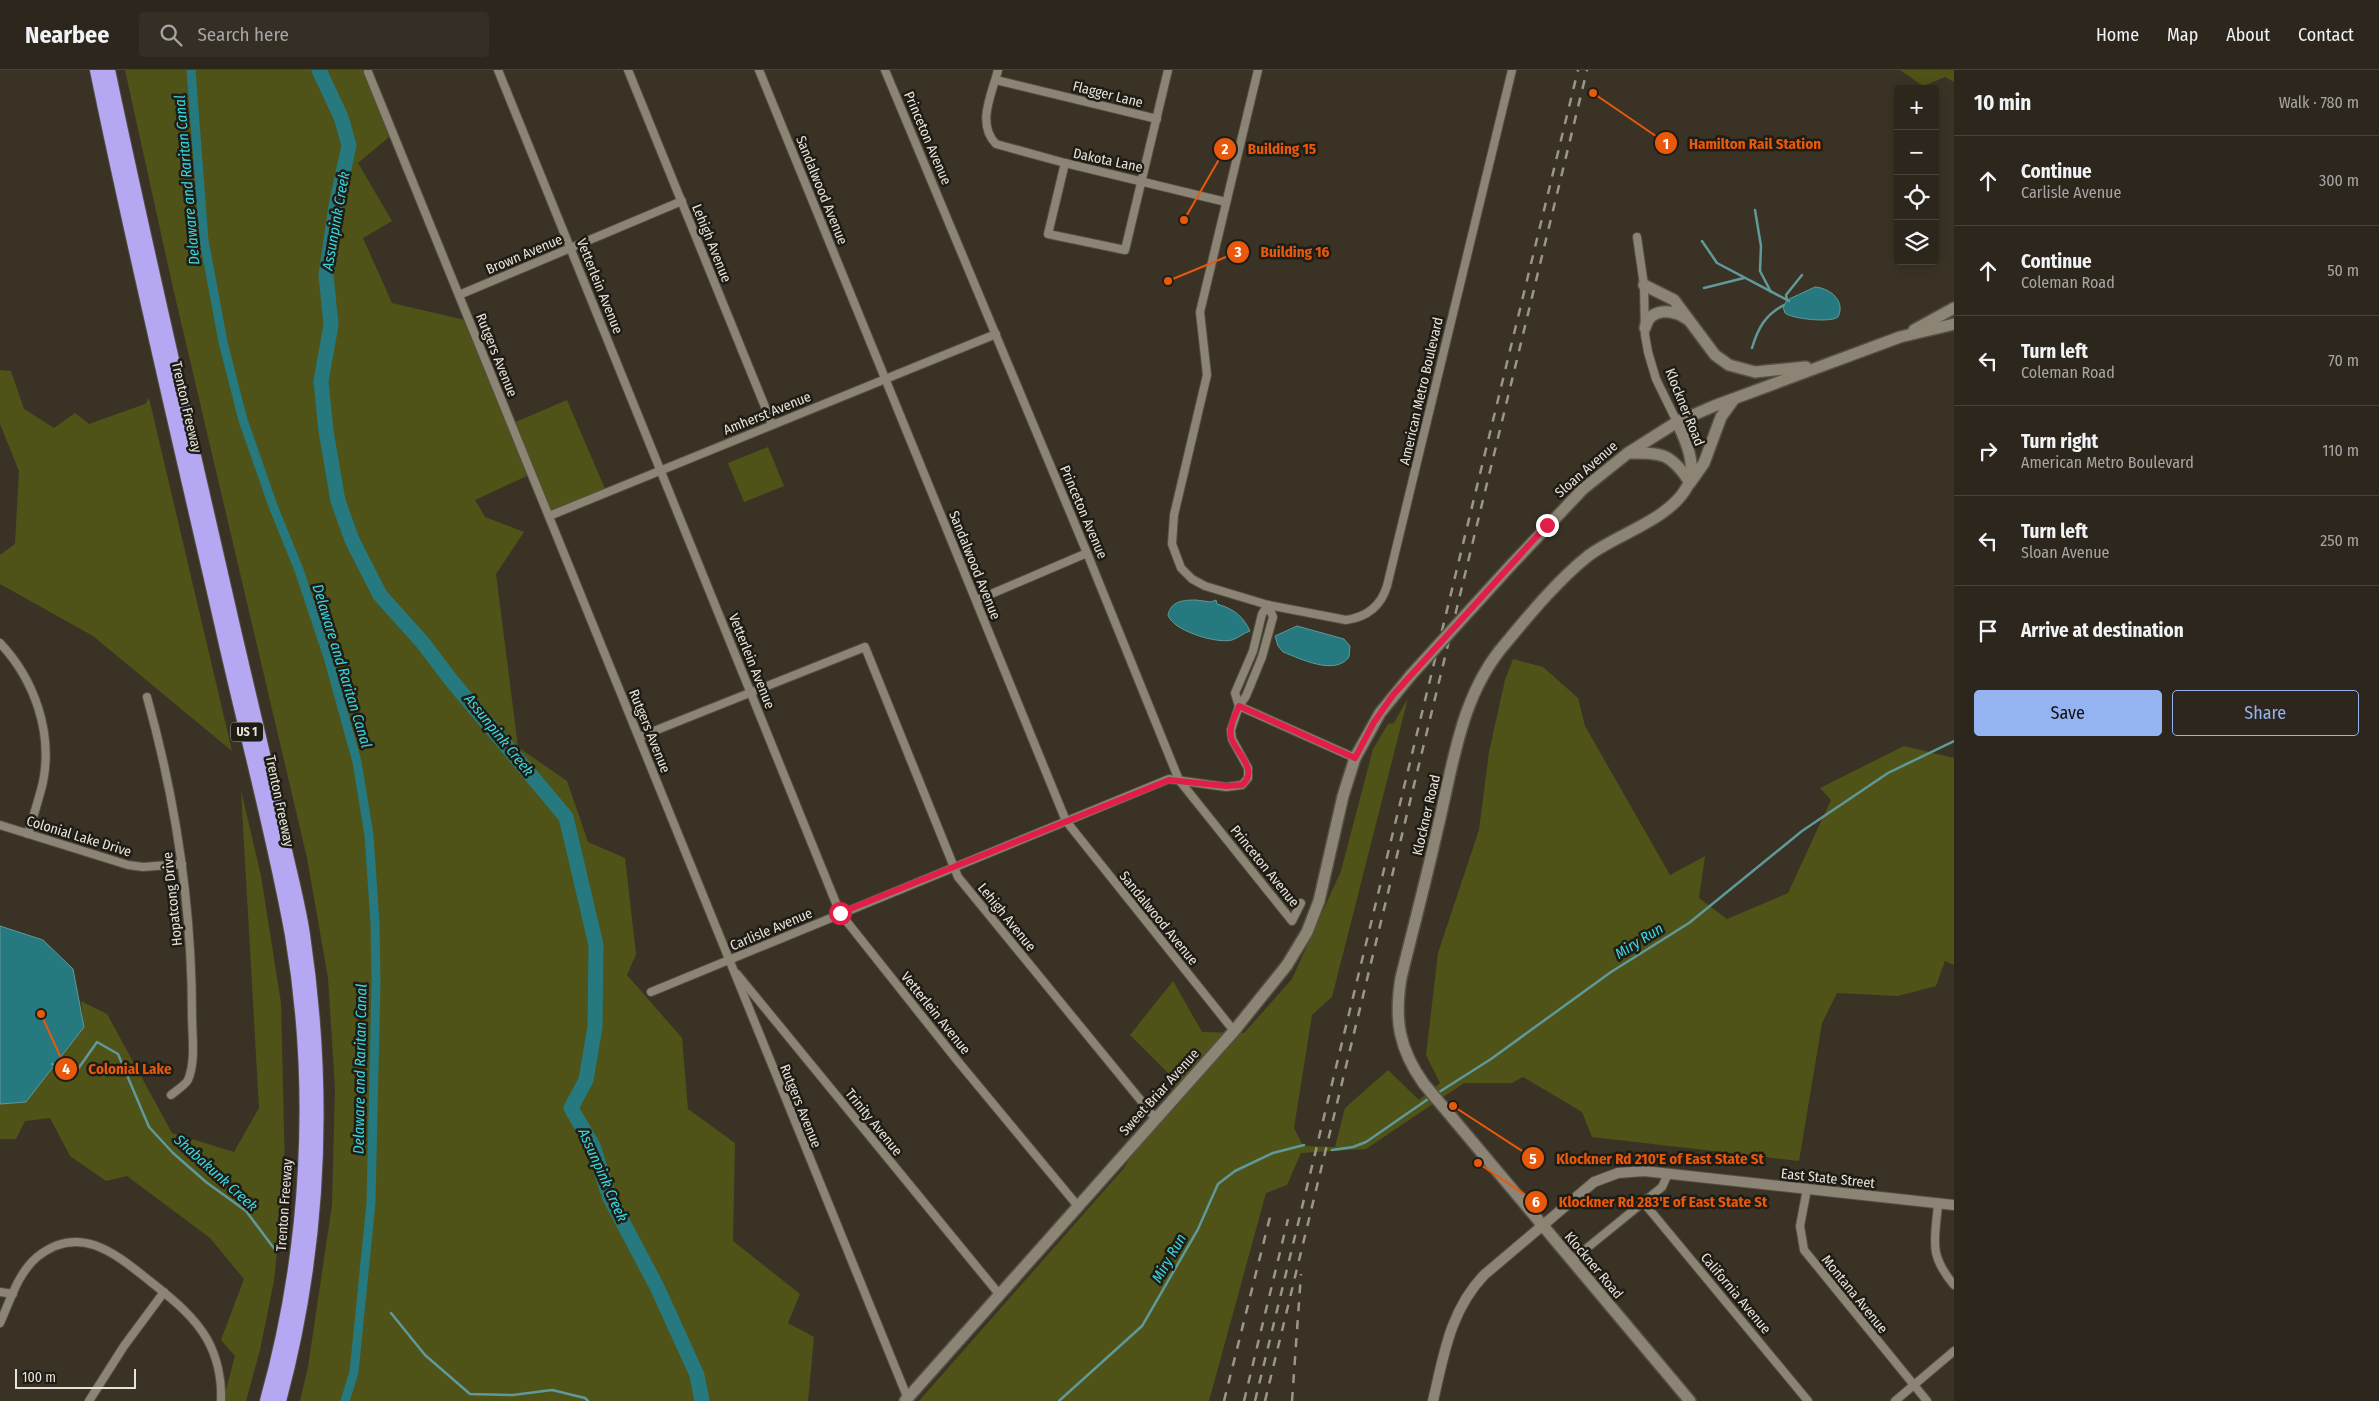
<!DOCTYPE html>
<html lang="en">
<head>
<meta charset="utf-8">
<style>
	:root { --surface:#2c261c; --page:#342e25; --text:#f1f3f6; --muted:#a6a5a3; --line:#48433b; --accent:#95b2f1 }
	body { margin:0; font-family:"Fira Sans Condensed",sans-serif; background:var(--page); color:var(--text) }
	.controls { position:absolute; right:15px; top:15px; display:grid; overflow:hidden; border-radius:5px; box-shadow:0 2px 12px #0003 }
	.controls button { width:45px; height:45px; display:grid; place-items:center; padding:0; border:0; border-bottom:1px solid var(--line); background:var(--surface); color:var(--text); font:25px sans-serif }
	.scale { position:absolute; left:15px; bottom:12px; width:121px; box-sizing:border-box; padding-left:5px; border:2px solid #e7e3da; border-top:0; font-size:14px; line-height:18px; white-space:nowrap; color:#e7e3da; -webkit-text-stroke:4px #1f1c15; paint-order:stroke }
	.stop { position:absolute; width:15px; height:15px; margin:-11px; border:4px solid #e11d48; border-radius:50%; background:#fff }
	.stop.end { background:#e11d48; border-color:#fff; box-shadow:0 1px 5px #0008 }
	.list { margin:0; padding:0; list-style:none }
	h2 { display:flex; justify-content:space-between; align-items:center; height:65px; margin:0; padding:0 20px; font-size:21px }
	h2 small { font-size:16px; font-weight:400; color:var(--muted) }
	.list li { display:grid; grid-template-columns:32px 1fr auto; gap:15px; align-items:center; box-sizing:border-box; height:90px; padding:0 20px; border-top:1px solid var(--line) }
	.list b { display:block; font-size:19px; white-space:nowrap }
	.list p { margin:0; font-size:16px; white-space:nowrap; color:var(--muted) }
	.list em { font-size:16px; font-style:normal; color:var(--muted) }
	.actions { display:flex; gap:10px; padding:15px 20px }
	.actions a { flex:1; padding:11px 0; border:1px solid var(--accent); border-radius:5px; text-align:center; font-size:18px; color:var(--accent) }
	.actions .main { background:var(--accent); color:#111 }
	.icon { flex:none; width:28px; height:28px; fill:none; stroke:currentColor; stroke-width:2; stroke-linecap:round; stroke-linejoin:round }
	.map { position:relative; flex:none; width:1954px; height:1331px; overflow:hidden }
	header { display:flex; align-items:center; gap:30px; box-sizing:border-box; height:70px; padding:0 25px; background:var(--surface); border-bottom:1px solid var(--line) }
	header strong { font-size:24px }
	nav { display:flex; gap:28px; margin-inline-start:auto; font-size:18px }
	.search { width:350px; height:45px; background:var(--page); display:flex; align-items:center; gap:12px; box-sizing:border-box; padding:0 18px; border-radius:5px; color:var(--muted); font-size:19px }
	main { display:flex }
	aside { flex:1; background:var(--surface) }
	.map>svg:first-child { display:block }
</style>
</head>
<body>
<header>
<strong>Nearbee</strong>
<div class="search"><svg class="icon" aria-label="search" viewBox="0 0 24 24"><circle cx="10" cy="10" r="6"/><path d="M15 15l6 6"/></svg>Search here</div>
<nav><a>Home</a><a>Map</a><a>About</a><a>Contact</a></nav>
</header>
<main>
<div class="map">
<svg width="1954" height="1331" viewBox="0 0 1954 1331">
	<rect width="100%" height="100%" fill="#3a3325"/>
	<g fill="#4f5318">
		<polygon points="125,0 369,0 389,67 358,93 392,151 363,168 392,233 469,251 511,354 567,330 608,426 550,450 531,404 475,430 485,447 524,462 496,504 518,677 567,711 588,772 625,788 636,884 627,905 682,968 688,1039 735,1073 733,1171 800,1224 788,1253 814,1267 808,1331 300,1331 308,1297 332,1135 335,1018 328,908 307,788 173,218"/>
		<polygon points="1900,0 1954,0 1954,12 1945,7 1923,16"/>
		<polygon points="0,300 11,301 24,339 54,358 75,343 89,354 145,334 149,328 232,681 93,566 0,514 0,485 15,474 19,401 0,354"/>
		<polygon points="768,377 784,416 744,432 728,393"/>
		<polygon points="1513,589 1543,597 1578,628 1585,656 1670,805 1705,786 1699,828 1727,849 1788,823 1831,730 1820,718 1904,676 1954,688 1954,895 1945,891 1936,916 1898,926 1837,923 1822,953 1799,1091 1592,1067 1582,1042 1523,1007 1512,1013 1464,1013 1366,1079 1301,1083 1287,1115 1266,1123 1209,1331 919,1331 1124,1098 1177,1012 1130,965 1173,911 1202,962 1244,963 1292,909 1341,801 1373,679 1388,654 1394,653 1408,628 1332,927 1312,945 1294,1058 1303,1076 1335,1077 1345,1038 1388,1000 1419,1030 1440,1013 1426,985 1438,883 1479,760 1489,682 1505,610"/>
		<polygon points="241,720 261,806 281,933 285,1102 274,1211 260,1280 246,1331 223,1331 235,1286 221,1270 244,1209 210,1168 127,1106 106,1111 70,1086 50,1048 25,1051 16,1069 0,1069 0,1034 26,1032 84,957 81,931 107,944 172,1063 234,1082 259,1038"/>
	</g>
	<g fill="#26797e" stroke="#60999a">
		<path d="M 1815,217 C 1830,218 1846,231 1838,247 C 1831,253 1792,249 1785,243 L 1783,237 L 1787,230 Z"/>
		<path d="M 1196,530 L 1211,532 L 1216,530 L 1217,534 C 1234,539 1243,546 1250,561 C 1243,563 1239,568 1232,570 C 1217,574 1173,561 1168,545 C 1171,531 1183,530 1196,530 Z"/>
		<path d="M 1297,556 L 1344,569 L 1350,576 L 1349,587 C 1335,606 1301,589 1283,582 L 1278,576 L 1275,566 Z"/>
		<polygon points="0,856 43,870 73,899 84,957 26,1032 0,1034"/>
	</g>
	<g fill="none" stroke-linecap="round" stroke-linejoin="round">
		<g stroke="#60999a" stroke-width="2.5">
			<polyline points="1755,140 1761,176 1760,201 1771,222"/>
			<polyline points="1702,171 1717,193 1789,231"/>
			<polyline points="1704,218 1744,208"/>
			<polyline points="1787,230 1786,225 1802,205"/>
			<path d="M 1752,278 C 1758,258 1765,245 1784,235"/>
			<polyline points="52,994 73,1006 97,972 118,984 149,1057 173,1083 206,1112 246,1141 276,1181"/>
			<polyline points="1436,1024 1491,989 1611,902 1689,853 1802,761 1888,703 1954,671"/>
			<polyline points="1332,1080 1353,1077 1366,1072 1431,1027"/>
			<polyline points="391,1243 425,1285 470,1324 513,1325 552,1320 585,1328 588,1331"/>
			<polyline points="1059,1331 1142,1256 1198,1159 1218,1114 1235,1101 1273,1083 1304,1075"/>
		</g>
		<polyline stroke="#26797e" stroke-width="9" points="191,0 204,170 223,272 243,350 273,436 299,500 328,587 357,692 369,765 375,853 376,911 371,1133 354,1302 345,1331"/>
		<polyline stroke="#26797e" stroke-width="15" points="319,0 341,47 349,75 336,136 326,205 331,255 321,311 326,361 338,431 352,470 380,525 423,573 451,610 566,747 596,875 595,957 586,1010 571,1038 593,1076 609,1126 657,1217 697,1305 702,1331"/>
		<g stroke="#544f43" stroke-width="10">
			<g id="minor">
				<polyline points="498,0 840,843 956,989 1077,1135"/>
				<polyline points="628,0 772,354"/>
				<polyline points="759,0 1066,751 1234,961"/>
				<polyline points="885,0 1087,483 1179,710 1292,851 1301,833"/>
				<path d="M 998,0 C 992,24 976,54 996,74 L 1065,93 L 1226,132"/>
				<path d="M 1258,0 L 1200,242 L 1207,305 L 1174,445 L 1172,474 L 1181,498 L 1192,509 L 1205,516 L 1268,535 L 1346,550 C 1367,547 1381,536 1387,516 L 1512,0"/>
				<polyline points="368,2 908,1329"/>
				<polyline points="996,10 1157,49"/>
				<polyline points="1065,93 1048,164 1125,180 1168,0"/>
				<polyline points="1637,167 1644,215 1645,265 1648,282 1656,309 1677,352"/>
				<polyline points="459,225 682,131"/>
				<polyline points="549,446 996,264"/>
				<polyline points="977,530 1087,483"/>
				<path d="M 0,573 C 34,609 53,662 43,712 C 39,729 33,747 28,764"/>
				<path d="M 147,627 C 176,731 192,837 192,946 C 192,964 196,992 188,1010 C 185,1015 176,1021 171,1025"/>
				<polyline points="1239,636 1355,688"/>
				<polyline points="1239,636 1235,623 1253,581 1262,544 1268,535"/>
				<polyline points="639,667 865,577 958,807 1156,1049"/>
				<polyline points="0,755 128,795 143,797 182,794"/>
				<polyline points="737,904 999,1224"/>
				<polyline points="651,922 1169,709 1226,717 1242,715 1248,708 1248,698 1232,669 1231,660 1239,636 1246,626 1262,587 1273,547 1268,535"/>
				<polyline points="1807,1119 1800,1156 1804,1180 1927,1331"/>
				<polyline points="1644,1133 1808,1331"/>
				<path d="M 1938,1134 C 1935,1171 1928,1184 1954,1215"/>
				<polyline points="1571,1191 1662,1117 1668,1104"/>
				<polyline points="0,1222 13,1224"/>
				<path d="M 0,1253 C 10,1231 18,1203 37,1187 C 80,1152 117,1185 151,1212 C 172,1229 193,1245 207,1269 C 217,1287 222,1310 221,1331"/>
				<polyline points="89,1331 124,1276 164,1222"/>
				<polyline points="1895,1331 1954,1281"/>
			</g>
		</g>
		<g stroke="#544f43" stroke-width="12">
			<path id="tertiary" d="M 1433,1331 C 1444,1284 1450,1241 1484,1205 L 1594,1112 L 1618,1103 L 1644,1101 L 1954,1135"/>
		</g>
		<g stroke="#544f43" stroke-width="14">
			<g id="secondary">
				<polyline points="1644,215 1674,230 1715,285 1729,295 1755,302 1806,297"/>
				<path d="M 1645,258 C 1650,237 1673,239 1687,249"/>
				<polyline points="1914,260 1954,238"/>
				<path d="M 1677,352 C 1686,371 1698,397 1687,417 C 1669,450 1617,464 1588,486 C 1557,511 1530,544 1505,574 C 1460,626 1453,696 1437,761 C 1426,810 1413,859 1401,908 C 1394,950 1399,979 1424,1014 L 1690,1331"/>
				<path d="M 1628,383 C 1661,383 1670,382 1689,411"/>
				<polyline points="1690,413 1704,393 1721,347 1734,329"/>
				<polyline points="1512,494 1583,419 1628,383 1677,352 1714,336 1900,267 1954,254"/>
				<polyline points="905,1331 1234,961 1287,895 1307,862 1319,831 1343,726 1355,688 1380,643 1411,605"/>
			</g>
		</g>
		<g stroke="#544f43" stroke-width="16">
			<g id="motorway">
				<path d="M 97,0 C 135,185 179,368 221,552 C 244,656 273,760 292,865 C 318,1018 309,1181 267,1331"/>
				<path d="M 108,0 C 147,185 190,368 232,552 C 250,630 269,707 286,785 C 292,811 299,838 303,865 C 326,1020 320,1179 279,1331"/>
			</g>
		</g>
		<use href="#minor" stroke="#8c8474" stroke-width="8"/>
		<use href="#tertiary" stroke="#8c8474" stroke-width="10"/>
		<use href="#secondary" stroke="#8c8474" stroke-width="11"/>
		<use href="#motorway" stroke="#b5a7f2" stroke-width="14"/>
		<g stroke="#9b968b" stroke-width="2.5" stroke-dasharray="9 9" stroke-linecap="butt">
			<polyline points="1224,1331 1271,1143"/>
			<polyline points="1244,1331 1288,1149"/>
			<polyline points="1255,1331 1578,0"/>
			<polyline points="1265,1331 1587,0"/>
			<polyline points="1292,1331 1301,1204"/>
		</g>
		<g stroke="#544f43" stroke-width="14" stroke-linecap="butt">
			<polyline id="secondary-bridge" points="1411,605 1512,494"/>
		</g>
		<use href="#secondary-bridge" stroke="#8c8474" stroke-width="11"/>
	</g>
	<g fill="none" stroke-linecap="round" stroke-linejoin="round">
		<path stroke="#e11d48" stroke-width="6" d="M 840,843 L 1169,710 L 1226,716 L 1242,715 C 1260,700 1235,682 1231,667 C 1229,656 1235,646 1239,636 L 1355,688 L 1374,652 L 1393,625 L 1547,455"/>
	</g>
	<g text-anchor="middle" stroke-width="5" stroke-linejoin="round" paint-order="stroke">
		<rect fill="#1f1c15" stroke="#aba79f" stroke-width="1" x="231" y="652.5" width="32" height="19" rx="4"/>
		<g font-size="12" font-weight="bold" fill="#e7e3da">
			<text x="247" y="666">US 1</text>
		</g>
		<g font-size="14" fill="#e7e3da" stroke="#1f1c15">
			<text transform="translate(1108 24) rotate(14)" y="5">Flagger Lane</text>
			<text transform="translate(928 68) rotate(67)" y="5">Princeton Avenue</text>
			<text transform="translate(1108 90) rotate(12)" y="5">Dakota Lane</text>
			<text transform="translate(822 120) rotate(68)" y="5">Sandalwood Avenue</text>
			<text transform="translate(712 173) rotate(68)" y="5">Lehigh Avenue</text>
			<text transform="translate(524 184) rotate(-23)" y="5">Brown Avenue</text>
			<text transform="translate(600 216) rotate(68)" y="5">Vetterlein Avenue</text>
			<text transform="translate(497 285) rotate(68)" y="5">Rutgers Avenue</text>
			<text transform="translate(1421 321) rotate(-77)" y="5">American Metro Boulevard</text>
			<text transform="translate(187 337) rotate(77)" y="5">Trenton Freeway</text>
			<text transform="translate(1685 337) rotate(68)" y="5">Klockner Road</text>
			<text transform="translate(767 343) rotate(-22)" y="5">Amherst Avenue</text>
			<text transform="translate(1586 399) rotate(-41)" y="5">Sloan Avenue</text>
			<text transform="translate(1084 442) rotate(67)" y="5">Princeton Avenue</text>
			<text transform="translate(975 495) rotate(68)" y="5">Sandalwood Avenue</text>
			<text transform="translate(752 591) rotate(68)" y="5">Vetterlein Avenue</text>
			<text transform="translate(650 661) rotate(68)" y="5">Rutgers Avenue</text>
			<text transform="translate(280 731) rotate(78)" y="5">Trenton Freeway</text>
			<text transform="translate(1426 745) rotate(-77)" y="5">Klockner Road</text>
			<text transform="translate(79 766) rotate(17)" y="5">Colonial Lake Drive</text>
			<text transform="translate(1265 796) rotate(51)" y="5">Princeton Avenue</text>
			<text transform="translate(172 829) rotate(-96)" y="5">Hopatcong Drive</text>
			<text transform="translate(1007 847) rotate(51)" y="5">Lehigh Avenue</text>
			<text transform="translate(1159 848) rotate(51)" y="5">Sandalwood Avenue</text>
			<text transform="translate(771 859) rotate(-23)" y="5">Carlisle Avenue</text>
			<text transform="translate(936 943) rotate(51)" y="5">Vetterlein Avenue</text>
			<text transform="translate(1159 1022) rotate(-48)" y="5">Sweet Briar Avenue</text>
			<text transform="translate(801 1036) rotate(68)" y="5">Rutgers Avenue</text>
			<text transform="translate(874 1052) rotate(51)" y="5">Trinity Avenue</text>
			<text transform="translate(1828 1108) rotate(6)" y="5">East State Street</text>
			<text transform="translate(284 1135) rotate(-86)" y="5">Trenton Freeway</text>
			<text transform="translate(1594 1195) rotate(50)" y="5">Klockner Road</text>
			<text transform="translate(1736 1223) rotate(50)" y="5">California Avenue</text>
			<text transform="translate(1855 1224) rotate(51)" y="5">Montana Avenue</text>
		</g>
		<g font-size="15" font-style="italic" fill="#37d9e3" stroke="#1f1c15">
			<text transform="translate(187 110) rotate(-95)" y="5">Delaware and Raritan Canal</text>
			<text transform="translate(336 151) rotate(-80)" y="5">Assunpink Creek</text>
			<text transform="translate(342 596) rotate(73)" y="5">Delaware and Raritan Canal</text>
			<text transform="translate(499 665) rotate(51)" y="5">Assunpink Creek</text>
			<text transform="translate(1639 871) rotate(-32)" y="5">Miry Run</text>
			<text transform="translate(360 999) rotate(-89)" y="5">Delaware and Raritan Canal</text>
			<text transform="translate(216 1103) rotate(42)" y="5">Shabakunk Creek</text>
			<text transform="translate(603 1105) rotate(66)" y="5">Assunpink Creek</text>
			<text transform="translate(1169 1188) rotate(-60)" y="5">Miry Run</text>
		</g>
	</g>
	<path fill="none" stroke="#e8590c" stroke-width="2" d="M1593 23L1666 73M1184 150L1225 79M1168 211L1238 182M41 944L66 999M1453 1036L1533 1088M1478 1093L1536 1132"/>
	<g fill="#e8590c" stroke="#1f1c15" stroke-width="2">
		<circle cx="1593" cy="23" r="5"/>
		<circle cx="1184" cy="150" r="5"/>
		<circle cx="1168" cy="211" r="5"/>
		<circle cx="41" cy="944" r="5"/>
		<circle cx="1453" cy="1036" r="5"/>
		<circle cx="1478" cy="1093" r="5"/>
		<circle cx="1666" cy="73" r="12"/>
		<circle cx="1225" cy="79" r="12"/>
		<circle cx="1238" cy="182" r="12"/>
		<circle cx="66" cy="999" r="12"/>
		<circle cx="1533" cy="1088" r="12"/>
		<circle cx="1536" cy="1132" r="12"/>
	</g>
	<g font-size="15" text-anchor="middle" font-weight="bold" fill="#fff">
		<text x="1666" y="79">1</text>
		<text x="1225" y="84">2</text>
		<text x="1238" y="187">3</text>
		<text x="66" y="1004">4</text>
		<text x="1533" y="1094">5</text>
		<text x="1536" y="1137">6</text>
	</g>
	<g font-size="15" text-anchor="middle" font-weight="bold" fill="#e8590c" stroke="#1f1c15" stroke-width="5" stroke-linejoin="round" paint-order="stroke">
		<text x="1755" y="79">Hamilton Rail Station</text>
		<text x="1282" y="84">Building 15</text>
		<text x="1295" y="187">Building 16</text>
		<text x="130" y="1004">Colonial Lake</text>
		<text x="1660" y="1094">Klockner Rd 210'E of East State St</text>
		<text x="1663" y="1137">Klockner Rd 283'E of East State St</text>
	</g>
</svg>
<div class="controls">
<button>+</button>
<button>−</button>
<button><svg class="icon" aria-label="locate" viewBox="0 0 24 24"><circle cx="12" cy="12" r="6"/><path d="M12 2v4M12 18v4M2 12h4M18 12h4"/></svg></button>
<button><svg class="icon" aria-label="layers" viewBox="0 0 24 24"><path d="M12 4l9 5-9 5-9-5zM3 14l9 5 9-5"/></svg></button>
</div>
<div class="scale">100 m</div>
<div class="stop" style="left:840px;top:843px"></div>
<div class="stop end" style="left:1547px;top:455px"></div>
</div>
<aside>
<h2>10 min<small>Walk · 780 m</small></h2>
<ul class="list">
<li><svg class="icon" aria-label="ahead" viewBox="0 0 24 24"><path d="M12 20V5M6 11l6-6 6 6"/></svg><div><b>Continue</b><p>Carlisle Avenue</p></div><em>300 m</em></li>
<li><svg class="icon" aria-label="ahead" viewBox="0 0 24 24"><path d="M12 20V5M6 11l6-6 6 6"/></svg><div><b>Continue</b><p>Coleman Road</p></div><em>50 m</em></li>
<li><svg class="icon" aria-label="left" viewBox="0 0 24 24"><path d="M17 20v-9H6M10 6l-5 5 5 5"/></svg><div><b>Turn left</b><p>Coleman Road</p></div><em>70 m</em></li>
<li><svg class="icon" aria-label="right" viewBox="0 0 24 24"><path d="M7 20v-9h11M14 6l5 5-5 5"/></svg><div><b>Turn right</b><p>American Metro Boulevard</p></div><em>110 m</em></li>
<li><svg class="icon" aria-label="left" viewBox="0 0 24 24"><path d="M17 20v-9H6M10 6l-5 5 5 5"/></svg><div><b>Turn left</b><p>Sloan Avenue</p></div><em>250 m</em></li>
<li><svg class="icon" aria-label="arrive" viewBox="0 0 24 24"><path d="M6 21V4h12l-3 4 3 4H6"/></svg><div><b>Arrive at destination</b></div></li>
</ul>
<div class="actions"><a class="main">Save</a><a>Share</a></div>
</aside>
</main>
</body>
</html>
